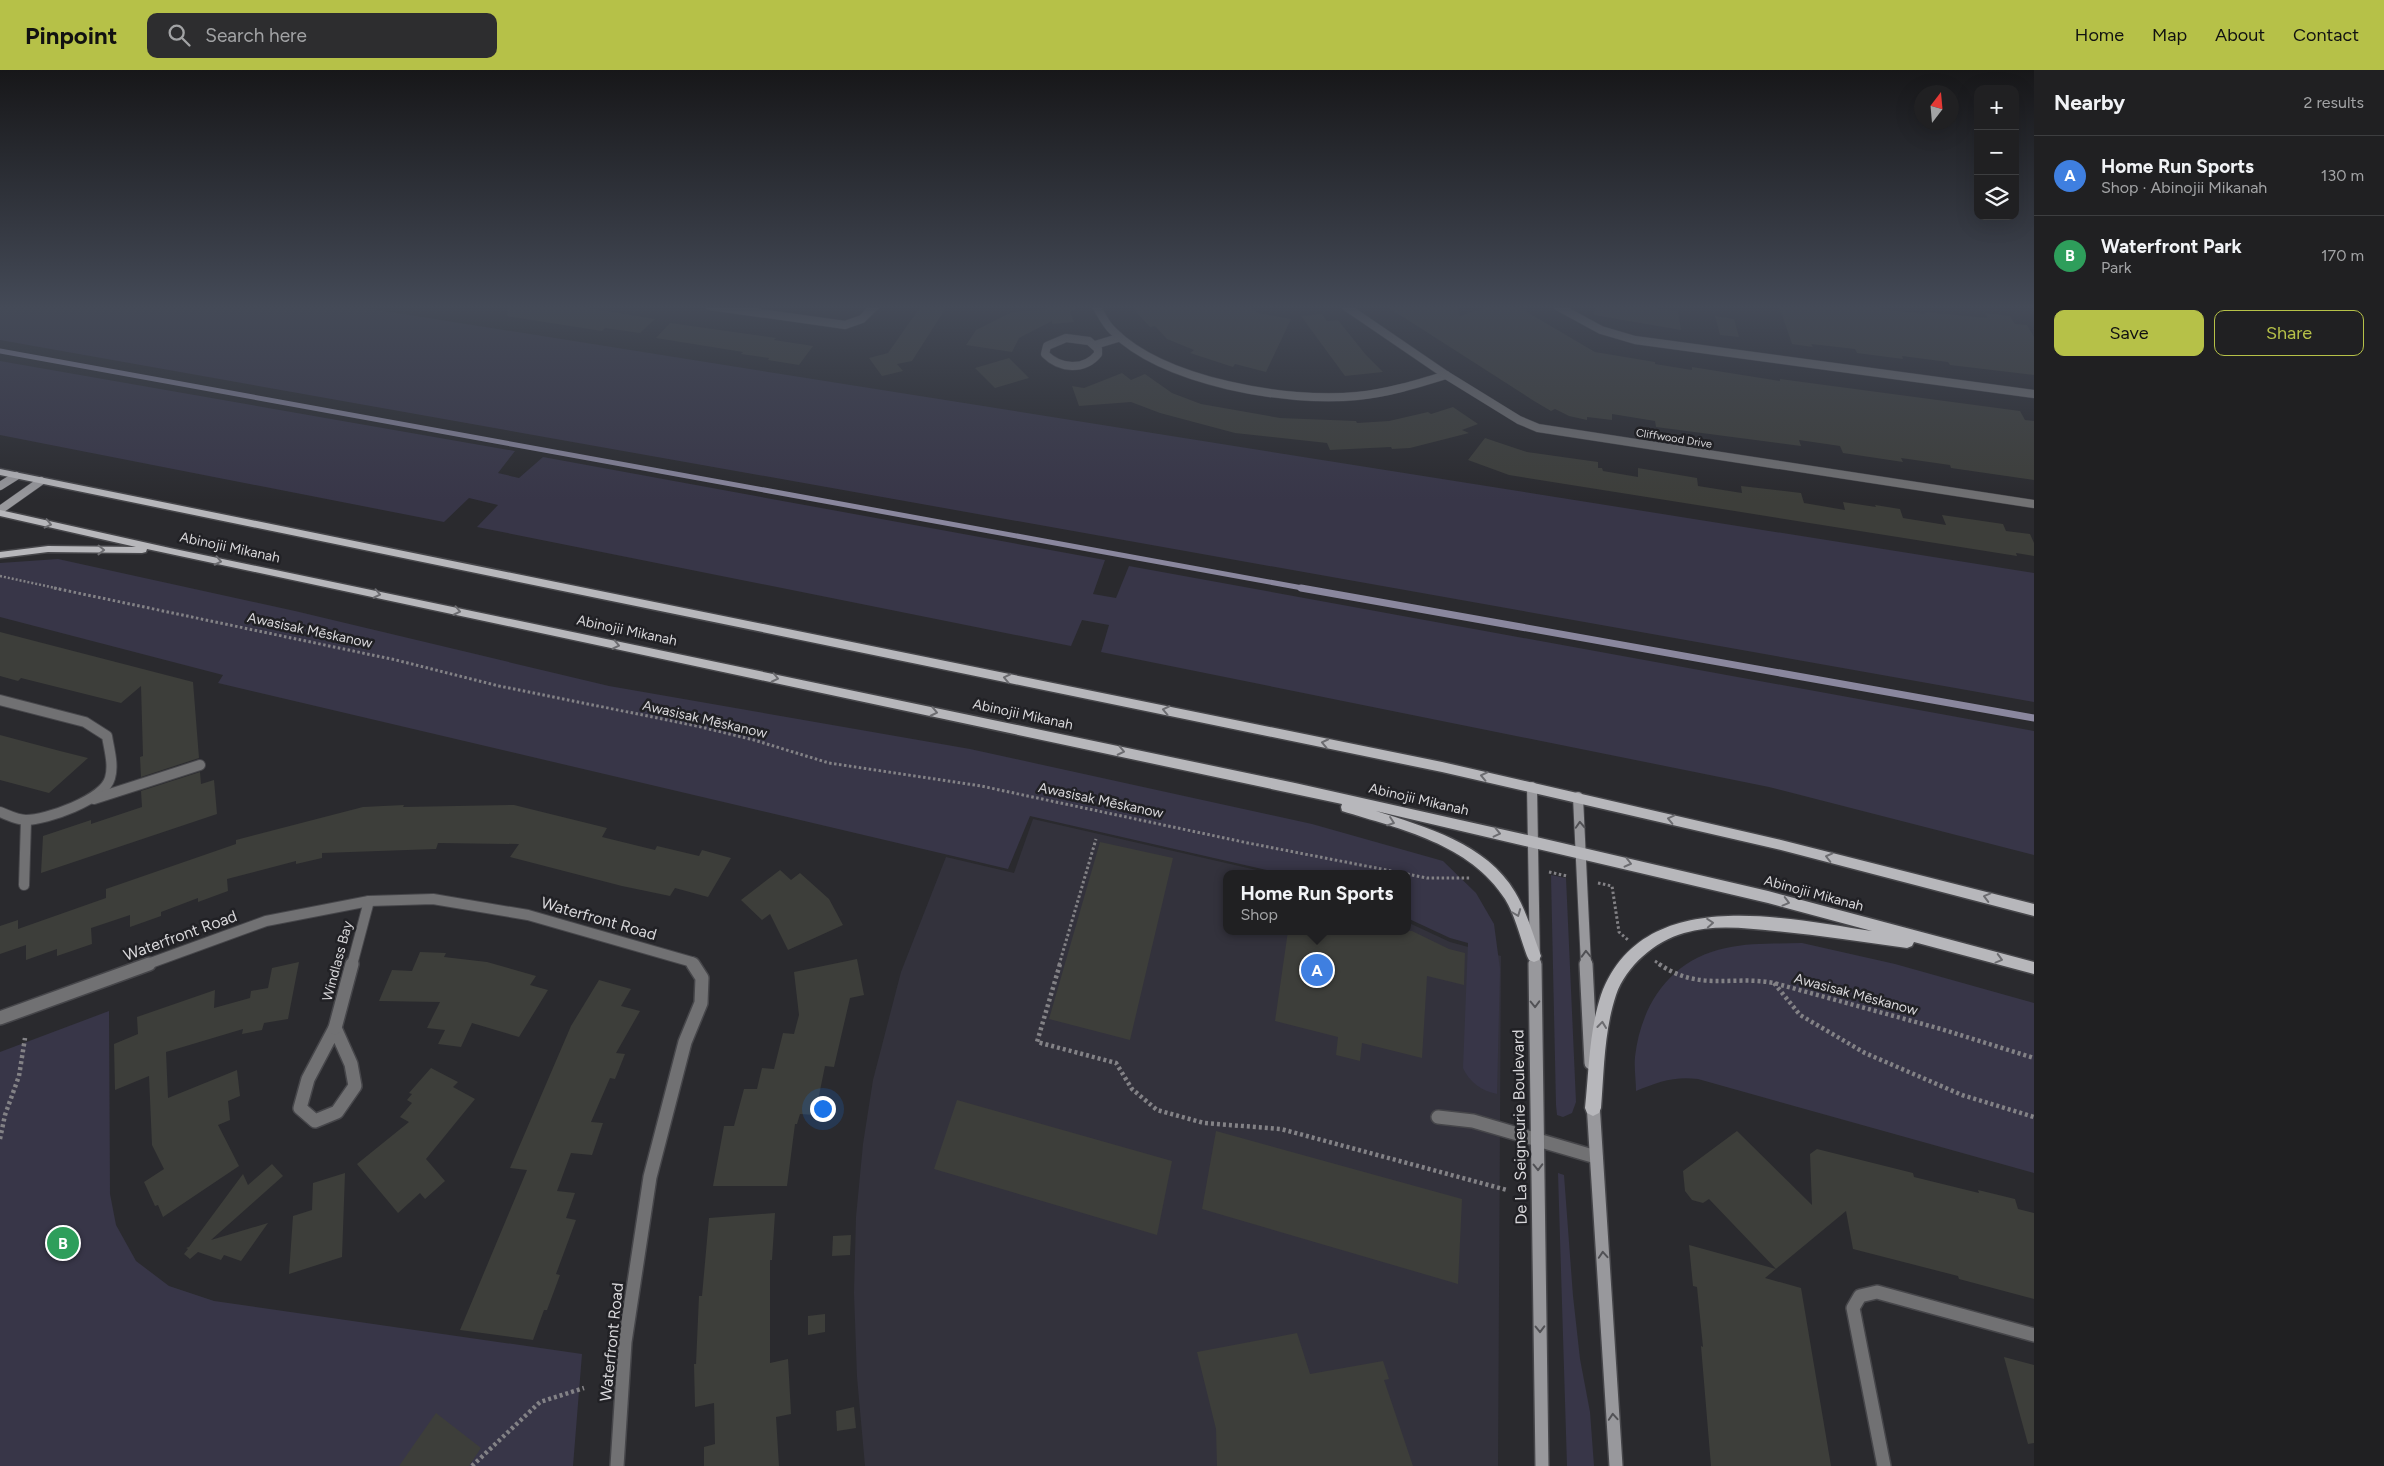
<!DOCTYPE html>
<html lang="en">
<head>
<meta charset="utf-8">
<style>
	:root { --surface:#202022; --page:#2d2d2f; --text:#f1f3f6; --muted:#a2a3a5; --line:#3d3e40; --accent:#b6c148 }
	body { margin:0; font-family:Figtree,sans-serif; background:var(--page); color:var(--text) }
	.controls { position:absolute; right:15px; top:15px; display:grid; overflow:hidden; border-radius:10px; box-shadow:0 5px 20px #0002 }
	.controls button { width:45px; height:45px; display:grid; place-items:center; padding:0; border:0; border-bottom:1px solid var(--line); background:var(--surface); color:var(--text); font:25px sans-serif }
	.compass { position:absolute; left:1914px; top:15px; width:45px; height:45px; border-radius:50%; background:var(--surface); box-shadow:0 5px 20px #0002; rotate:16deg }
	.you { position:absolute; left:822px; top:1038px; width:18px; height:18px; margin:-12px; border:4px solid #fff; border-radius:50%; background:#1a73e8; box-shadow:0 0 0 8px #1a73e833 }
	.badge { display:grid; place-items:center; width:32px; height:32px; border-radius:50%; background:var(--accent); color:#fff; font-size:16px; font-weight:700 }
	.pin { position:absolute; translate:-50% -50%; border:2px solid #fff; box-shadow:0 1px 5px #0006 }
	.popup { position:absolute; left:1223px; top:800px; width:188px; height:65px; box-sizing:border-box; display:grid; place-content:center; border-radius:10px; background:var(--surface); filter:drop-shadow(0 1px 4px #0005); font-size:16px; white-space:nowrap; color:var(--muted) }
	.popup b { font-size:19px; color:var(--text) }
	.popup::after { content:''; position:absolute; left:50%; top:100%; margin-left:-10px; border:10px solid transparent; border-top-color:var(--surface) }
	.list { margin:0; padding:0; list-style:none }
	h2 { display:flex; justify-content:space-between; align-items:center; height:65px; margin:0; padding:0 20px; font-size:21px }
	h2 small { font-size:16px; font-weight:400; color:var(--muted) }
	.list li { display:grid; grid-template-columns:32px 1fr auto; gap:15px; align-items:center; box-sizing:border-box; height:80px; padding:0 20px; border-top:1px solid var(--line) }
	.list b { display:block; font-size:19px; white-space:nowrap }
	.list p { margin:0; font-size:16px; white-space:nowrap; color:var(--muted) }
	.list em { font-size:16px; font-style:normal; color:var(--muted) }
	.actions { display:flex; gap:10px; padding:15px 20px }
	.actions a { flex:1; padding:11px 0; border:1px solid var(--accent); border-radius:10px; text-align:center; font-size:18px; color:var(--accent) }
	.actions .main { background:var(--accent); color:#111 }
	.icon { flex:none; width:28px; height:28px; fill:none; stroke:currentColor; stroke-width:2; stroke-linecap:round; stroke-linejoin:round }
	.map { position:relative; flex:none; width:2034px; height:1396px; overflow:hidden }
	header { display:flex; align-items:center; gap:30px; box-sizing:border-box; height:70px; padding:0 25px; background:var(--accent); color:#111 }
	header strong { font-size:24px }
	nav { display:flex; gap:28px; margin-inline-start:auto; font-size:18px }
	.search { width:350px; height:45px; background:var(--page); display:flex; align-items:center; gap:12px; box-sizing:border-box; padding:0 18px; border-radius:10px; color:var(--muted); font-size:19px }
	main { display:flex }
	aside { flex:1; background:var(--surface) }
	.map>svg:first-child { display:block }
</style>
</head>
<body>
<header>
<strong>Pinpoint</strong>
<div class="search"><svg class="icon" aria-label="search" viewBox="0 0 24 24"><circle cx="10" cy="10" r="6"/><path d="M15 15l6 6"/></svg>Search here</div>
<nav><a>Home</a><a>Map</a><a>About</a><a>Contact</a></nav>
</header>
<main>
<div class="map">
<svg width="2034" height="1396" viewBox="0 0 2034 1396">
	<rect width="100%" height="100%" fill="#2a2a2e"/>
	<polygon fill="#33323c" points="1033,749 1274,804 1227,804 1227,861 1407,861 1407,852 1450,872 1501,886 1498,1396 865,1396 857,1307 854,1223 856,1147 863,1074 873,1010 901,902 946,787 1014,803"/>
	<g fill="#383648">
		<polygon points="0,236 353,236 2034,503 2034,632 0,270"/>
		<polygon points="0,291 515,381 498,403 519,408 543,387 1105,490 1093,524 1116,528 1129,496 2034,661 2034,785 1769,717 1101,582 1109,555 1082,550 1071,576 477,457 498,435 469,428 444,452 0,365"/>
		<path d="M 58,489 L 295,541 L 609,616 L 970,679 L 1312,754 L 1443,791 L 1476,823 L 1494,854 L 1500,899 L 1497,1024 C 1482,1021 1469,1012 1463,998 L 1468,873 L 1450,868 L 1407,848 L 1407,804 L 1284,804 L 1030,746 L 1008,799 L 218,613 L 223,605 L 0,547 L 0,493 Z"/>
		<polygon points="1551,805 1566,808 1576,1032 1572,1043 1563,1047 1557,1045 1556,1035"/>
		<path d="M 1802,873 L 1895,894 L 2034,933 L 2034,1103 L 1698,1009 C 1674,1006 1658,1012 1636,1021 C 1636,1010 1634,998 1635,987 C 1641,934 1671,889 1726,878 C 1750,872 1778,874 1802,873 Z"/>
		<polygon points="109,941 110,1124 116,1155 136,1191 169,1216 214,1231 582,1284 573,1396 0,1396 0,982"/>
		<polygon points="1558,1103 1564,1105 1573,1226 1580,1289 1590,1342 1594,1396 1567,1396"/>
	</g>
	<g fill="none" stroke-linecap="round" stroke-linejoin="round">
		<polyline stroke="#8a879e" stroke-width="5" points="0,281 1308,519"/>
		<polyline stroke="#8a879e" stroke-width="7" points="1301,518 2034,648"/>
	</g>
	<g fill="#3d3e3a">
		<polygon points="508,236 576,236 655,249 640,263 605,258 602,261 507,246"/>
		<polygon points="921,236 947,236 912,291 897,294 903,301 882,306 869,288 888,283"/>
		<polygon points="1046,236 1079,237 1070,242 1074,252 1052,254 1052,251 1019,268 1012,282 966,275 976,260 1012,242 1048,239"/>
		<polygon points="1131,236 1248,236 1258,243 1291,249 1266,302 1235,294 1233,297 1190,283 1194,280 1167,269 1155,256 1150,257"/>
		<polygon points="1386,236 1458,236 1460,246 1490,236 1517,236 1595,282 1655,292 1655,294 1692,300 1692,297 1780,311 1780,309 2020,341 2025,350 2034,351 2034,410 1951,398 1950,395 1901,388 1903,392 1843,383 1840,376 1799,370 1801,376 1656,357 1655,351 1612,344 1612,350 1587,347 1587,350 1569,346 1555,339 1551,341 1534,331"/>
		<polygon points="1595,236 1639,236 1678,241 1681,260 1594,245"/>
		<polygon points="1779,236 1880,236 1881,239 1925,244 1924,242 1988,248 1985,243 2010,246 2015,254 2027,255 2034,267 2034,305 1950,295 1948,292 1902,286 1903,289 1857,283 1855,279 1811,274 1813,277 1792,274"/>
		<polygon points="1322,244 1327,251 1338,250 1366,285 1383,302 1345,306 1301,246"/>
		<polygon points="1715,246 1734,249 1739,267 1720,265"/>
		<polygon points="670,253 776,268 774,270 813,276 799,295 768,290 769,288 741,284 743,282 656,268"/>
		<polygon points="1009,288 1029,308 995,318 975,298"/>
		<polygon points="1122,303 1131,310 1145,304 1172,323 1201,334 1280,348 1356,351 1357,353 1389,351 1428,342 1431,344 1453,337 1478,354 1462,360 1469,363 1410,378 1392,379 1391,377 1330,380 1327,373 1235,363 1160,343 1131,332 1079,336 1072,316 1084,318"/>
		<polygon points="1485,368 1527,382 1598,392 1598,398 1602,398 1603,401 1638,407 1638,398 1697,408 1698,416 1742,423 1741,416 1801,423 1804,433 1845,440 1843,432 1876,437 1875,435 1900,439 1903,448 1946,455 1942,445 2003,454 2006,461 2030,464 2034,473 2034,486 2016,483 2017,486 1509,405 1468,390"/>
		<polygon points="0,562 193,612 199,688 141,707 140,687 143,686 141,616 121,633 21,608 18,611 0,606"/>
		<polygon points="0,665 60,681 88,688 49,723 0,710"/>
		<polygon points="200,702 201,714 214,710 217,744 41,803 43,766 91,750 91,754 142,737 141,721"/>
		<polygon points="404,735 403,737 514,735 607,758 602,767 655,780 657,776 699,786 702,780 731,788 708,827 675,818 670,826 622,816 510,787 519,774 438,773 436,779 322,783 322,788 296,794 296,791 227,809 228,821 198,832 198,828 161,842 161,846 130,857 130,845 91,858 92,874 57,886 57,879 26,890 26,875 0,884 0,856 18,850 18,859 106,828 106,819 236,774 236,770 363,737"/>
		<polygon points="1100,772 1173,788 1130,970 1049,949"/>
		<polygon points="780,800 791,810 800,803 829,829 843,855 788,880 770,844 762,850 741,830"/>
		<polygon points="1288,861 1412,861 1449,879 1465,883 1464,915 1427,906 1422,988 1362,973 1360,991 1336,985 1338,967 1275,951"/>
		<polygon points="420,882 446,883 444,887 487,892 536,906 530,915 548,920 519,967 472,953 461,977 438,974 445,960 427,958 440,932 379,931 392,900 412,901"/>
		<polygon points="857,889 864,925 850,928 834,997 825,996 815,1045 800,1044 797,1054 795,1054 787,1116 713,1116 724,1056 734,1056 744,1019 757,1019 762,998 774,999 783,963 794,964 799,945 794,902"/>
		<polygon points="299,892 288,949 264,953 262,960 242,964 243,959 166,982 168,1028 237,1000 240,1026 228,1031 230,1050 218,1055 239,1096 163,1147 158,1135 155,1136 144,1112 164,1099 152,1075 149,1006 115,1020 114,974 138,964 137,947 215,920 214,938 250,928 251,921 268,918 272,898"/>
		<polygon points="599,910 631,919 621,936 640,941 616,983 625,984 615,1009 610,1008 591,1052 603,1053 592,1085 571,1083 557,1121 575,1123 566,1148 576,1150 556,1204 560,1205 547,1240 544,1240 533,1270 460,1260 527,1100 510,1098 571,956"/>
		<polygon points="431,998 458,1012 453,1017 475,1029 426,1089 445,1111 425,1129 420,1123 398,1143 357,1094 409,1052 400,1047 412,1033 407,1030 412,1024 409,1023"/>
		<polygon points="957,1030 1172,1091 1157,1165 934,1099"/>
		<polygon points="1216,1061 1462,1129 1458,1214 1202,1139"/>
		<polygon points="1737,1061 1812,1135 1810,1084 1817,1079 1913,1103 1914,1107 1979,1123 1978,1120 2015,1129 2018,1139 2034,1143 2034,1229 1959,1209 1958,1206 1853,1179 1846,1141 1765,1208 1801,1218 1831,1396 1711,1396 1701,1276 1703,1277 1697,1217 1693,1216 1689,1175 1776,1199 1709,1129 1703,1133 1692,1130 1685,1121 1683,1101"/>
		<polygon points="272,1094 283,1106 211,1170 268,1153 241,1191 224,1185 221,1190 198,1182 190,1189 184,1184 188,1179 186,1178 189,1177 243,1104 248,1115"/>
		<polygon points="345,1103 342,1187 289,1204 293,1146 312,1140 313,1113"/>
		<polygon points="775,1143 772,1190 770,1190 770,1293 788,1289 791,1344 776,1347 779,1396 704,1396 704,1377 715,1374 714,1333 695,1337 694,1294 696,1294 699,1226 702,1226 709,1148"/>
		<polygon points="851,1165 850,1185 832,1186 833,1166"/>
		<polygon points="825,1244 825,1262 808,1265 808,1246"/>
		<polygon points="1297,1263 1310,1304 1383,1291 1389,1309 1384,1310 1413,1396 1217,1396 1216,1359 1197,1282"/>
		<polygon points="2004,1287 2034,1295 2034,1373 2028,1374"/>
		<polygon points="854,1337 856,1358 837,1361 836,1341"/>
		<polygon points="436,1343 481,1378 469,1396 399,1396"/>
	</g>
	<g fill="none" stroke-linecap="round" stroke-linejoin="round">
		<g stroke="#46464a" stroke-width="12">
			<g id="lane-far1">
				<path d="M 0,630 L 85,652 L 107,666 C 109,679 114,695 110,708 C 104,730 46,750 26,750 C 17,750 8,745 0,742"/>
				<polyline points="94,729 200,695"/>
				<polyline points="24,815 26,751"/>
			</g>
		</g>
		<g stroke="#46464a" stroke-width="16">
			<g id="lane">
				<polyline points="1438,1047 1473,1051 1596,1087"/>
				<polyline points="1884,1396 1853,1238 1860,1226 1877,1222 2034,1265"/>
			</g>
		</g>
		<g stroke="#46464a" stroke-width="9">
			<g id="street-far2">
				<polyline points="710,236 845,255 862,249 875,236"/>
				<path d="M 1096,236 C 1101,244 1106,255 1113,261 C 1164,312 1287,333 1357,326 C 1388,323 1417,314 1446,305"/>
				<polyline points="1345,236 1446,305 1519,350 1538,358 2034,434"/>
				<polyline points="1557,236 1601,260 1635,270 2034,324"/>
				<path d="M 1066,268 L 1089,271 L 1098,279 L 1098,284 C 1084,301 1060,299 1045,284 L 1047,276 Z"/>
				<polyline points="1095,275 1118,268"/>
			</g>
		</g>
		<g stroke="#46464a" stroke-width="12">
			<g id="street-far1">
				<polyline points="145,895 266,851 369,831 433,829 528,845 692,892 694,895"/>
				<polyline points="352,895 369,831"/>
			</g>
		</g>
		<g stroke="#46464a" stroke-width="16">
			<g id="street">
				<polyline points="0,948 149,894"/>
				<polygon points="335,958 351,994 355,1016 337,1042 315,1051 300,1038 308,1009"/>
				<polyline points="335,958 352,894"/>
				<polyline points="617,1396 625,1272 650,1107 685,972 701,933 702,908 693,894"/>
			</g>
		</g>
		<g stroke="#46464a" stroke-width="9">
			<g id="secondary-far2">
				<polyline points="0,416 16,406"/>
				<polyline points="0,440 41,411"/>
			</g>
		</g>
		<g stroke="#46464a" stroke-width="12">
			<g id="secondary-far1">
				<polyline points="1532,717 1535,895"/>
				<polyline points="1578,727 1586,895"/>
			</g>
		</g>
		<g stroke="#46464a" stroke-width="16">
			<g id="secondary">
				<polyline points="1535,894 1542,1396"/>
				<polyline points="1586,894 1591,993"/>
				<polyline points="1593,1033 1616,1396"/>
			</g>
		</g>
		<g stroke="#46464a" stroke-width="3">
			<g id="primary">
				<polygon points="0,399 1442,692 1781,770 2034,834 2034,846 1781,780 1442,702 0,405"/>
				<path d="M 0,440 L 170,478 L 1295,713 L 1532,766 L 1768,821 L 2034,892 L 2034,904 L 1914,872 L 1912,876 L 1907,878 C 1863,872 1819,865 1775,861 C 1745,858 1714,854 1684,863 C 1655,871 1626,896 1616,925 C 1604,961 1604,1001 1601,1038 L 1599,1043 L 1593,1046 L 1587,1043 L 1585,1038 C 1589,1001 1589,961 1601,925 C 1642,814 1783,848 1872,861 L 1768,833 L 1376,741 C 1426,757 1487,774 1515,822 C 1527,842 1533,865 1541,886 L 1539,890 L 1534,892 L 1529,890 L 1527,886 C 1520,867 1515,845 1505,829 C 1470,774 1400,759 1342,741 L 1341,737 L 1342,734 L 147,479 L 146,482 L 142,483 L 48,482 L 0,488 L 0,482 L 48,476 L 136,477 L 0,446 Z"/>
			</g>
		</g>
		<polyline stroke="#838286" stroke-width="2.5" stroke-dasharray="2 2" stroke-linecap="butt" points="0,506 60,519"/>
		<g stroke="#838286" stroke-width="3" stroke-dasharray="2.5 2.5" stroke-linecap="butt">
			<polyline points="54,518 396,590 499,616 697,656 754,670 829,693 981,716 1248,773 1407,804"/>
			<polyline points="1549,802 1567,806"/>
			<polyline points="1407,804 1427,808 1471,808"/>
			<polyline points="1598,813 1612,816 1619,862 1628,870"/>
			<polyline points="1655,891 1661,895"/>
			<polyline points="1059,895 1096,769"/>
		</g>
		<g stroke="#838286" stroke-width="4.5" stroke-dasharray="3 3" stroke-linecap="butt">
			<polyline points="1060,894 1037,972 1116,993 1132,1019 1157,1040 1204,1053 1281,1059 1507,1120"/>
			<path d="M 1659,894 C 1700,922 1731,905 1774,913 L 1941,959 L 2034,988"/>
			<polyline points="1774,913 1800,945 1865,983 1962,1025 2034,1047"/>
			<polyline points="0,1069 5,1045 19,1006 25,968"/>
			<polyline points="472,1396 540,1332 584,1318"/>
		</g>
		<use href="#lane-far1" stroke="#717173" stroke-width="10"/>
		<use href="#lane" stroke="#717173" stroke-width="13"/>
		<use href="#street-far2" stroke="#717173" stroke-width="8"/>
		<use href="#street-far1" stroke="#717173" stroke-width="10"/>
		<use href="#street" stroke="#717173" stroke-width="13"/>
		<use href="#secondary-far2" stroke="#98989c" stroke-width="8"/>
		<use href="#secondary-far1" stroke="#98989c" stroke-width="10"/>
		<use href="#secondary" stroke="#98989c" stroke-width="13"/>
		<use href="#primary" fill="#b7b7bb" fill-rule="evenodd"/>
	</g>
	<defs><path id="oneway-chevron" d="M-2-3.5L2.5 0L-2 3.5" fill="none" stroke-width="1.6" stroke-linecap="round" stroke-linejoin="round" transform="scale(1.25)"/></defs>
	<g stroke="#6c6c70">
		<use href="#oneway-chevron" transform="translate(48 454) rotate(13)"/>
		<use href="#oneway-chevron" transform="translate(101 480) rotate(1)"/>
		<use href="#oneway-chevron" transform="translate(218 491) rotate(12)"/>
		<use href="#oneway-chevron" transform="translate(377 524) rotate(12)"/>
		<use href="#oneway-chevron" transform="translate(457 541) rotate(12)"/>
		<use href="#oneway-chevron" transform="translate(616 575) rotate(12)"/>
		<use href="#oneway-chevron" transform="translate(775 608) rotate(12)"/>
		<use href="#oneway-chevron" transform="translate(1007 608) rotate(-168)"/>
		<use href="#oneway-chevron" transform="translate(1166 640) rotate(-168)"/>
		<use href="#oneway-chevron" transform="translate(934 642) rotate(12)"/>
		<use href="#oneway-chevron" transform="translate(1325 673) rotate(-168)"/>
		<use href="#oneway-chevron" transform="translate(1121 681) rotate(12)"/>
		<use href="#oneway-chevron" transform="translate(1484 706) rotate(-168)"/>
		<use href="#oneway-chevron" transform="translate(1671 749) rotate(-167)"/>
		<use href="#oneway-chevron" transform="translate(1391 752) rotate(19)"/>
		<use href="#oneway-chevron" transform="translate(1497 763) rotate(13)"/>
		<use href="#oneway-chevron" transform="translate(1829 787) rotate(-166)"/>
		<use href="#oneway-chevron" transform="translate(1628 793) rotate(14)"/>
		<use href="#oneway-chevron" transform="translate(1987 827) rotate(-165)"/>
		<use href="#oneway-chevron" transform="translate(1786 832) rotate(15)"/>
		<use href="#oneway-chevron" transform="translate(1517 843) rotate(69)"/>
		<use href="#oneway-chevron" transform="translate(1710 853) rotate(-4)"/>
		<use href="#oneway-chevron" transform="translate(1999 889) rotate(15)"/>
		<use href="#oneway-chevron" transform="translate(1602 955) rotate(-84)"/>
	</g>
	<g stroke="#515155">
		<use href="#oneway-chevron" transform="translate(1580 755) rotate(-93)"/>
		<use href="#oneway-chevron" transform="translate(1586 884) rotate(-92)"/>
		<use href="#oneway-chevron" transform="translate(1535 934) rotate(89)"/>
		<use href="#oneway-chevron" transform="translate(1538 1097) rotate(89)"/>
		<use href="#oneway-chevron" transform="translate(1603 1185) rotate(-94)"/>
		<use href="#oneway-chevron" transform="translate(1540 1259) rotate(89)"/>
		<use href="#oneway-chevron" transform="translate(1613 1347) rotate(-94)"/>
	</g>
	<linearGradient id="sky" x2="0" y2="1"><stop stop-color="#171719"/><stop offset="0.55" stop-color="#444a57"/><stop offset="1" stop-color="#444a57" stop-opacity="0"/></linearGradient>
	<rect width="2034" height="431" fill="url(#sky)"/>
	<g text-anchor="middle" stroke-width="5" stroke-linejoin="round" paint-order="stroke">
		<g font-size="11" fill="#d8d7da" stroke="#212125">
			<text transform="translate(1674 368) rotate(9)" y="4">Cliffwood Drive</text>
		</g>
		<g font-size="14" fill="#d8d7da" stroke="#212125">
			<text transform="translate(230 477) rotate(12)" y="5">Abinojii Mikanah</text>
			<text transform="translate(310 560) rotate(12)" y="5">Awasisak Mēskanow</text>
			<text transform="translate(627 560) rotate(12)" y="5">Abinojii Mikanah</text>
			<text transform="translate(1023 644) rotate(12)" y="5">Abinojii Mikanah</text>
			<text transform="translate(705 649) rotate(13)" y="5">Awasisak Mēskanow</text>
			<text transform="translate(1419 729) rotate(13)" y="5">Abinojii Mikanah</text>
			<text transform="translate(1101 730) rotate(12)" y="5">Awasisak Mēskanow</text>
			<text transform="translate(1814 823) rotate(15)" y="5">Abinojii Mikanah</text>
			<text transform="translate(337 891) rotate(-75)" y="5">Windlass Bay</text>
			<text transform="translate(1856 924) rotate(15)" y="5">Awasisak Mēskanow</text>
		</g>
		<g font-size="16" fill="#d8d7da" stroke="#212125">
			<text transform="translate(599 848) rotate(16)" y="6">Waterfront Road</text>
			<text transform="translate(180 865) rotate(-20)" y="6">Waterfront Road</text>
			<text transform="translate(1519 1057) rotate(-91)" y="6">De La Seigneurie Boulevard</text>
			<text transform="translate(611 1272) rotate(-84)" y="6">Waterfront Road</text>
		</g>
	</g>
</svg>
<div class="controls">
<button>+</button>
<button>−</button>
<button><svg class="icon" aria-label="layers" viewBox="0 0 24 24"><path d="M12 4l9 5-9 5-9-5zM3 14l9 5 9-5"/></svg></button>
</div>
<svg class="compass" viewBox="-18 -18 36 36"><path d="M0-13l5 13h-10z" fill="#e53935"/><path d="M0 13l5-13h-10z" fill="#a2a3a5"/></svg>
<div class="you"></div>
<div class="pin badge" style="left:1317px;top:900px;background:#3f7fe0">A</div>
<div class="popup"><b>Home Run Sports</b>Shop</div>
<div class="pin badge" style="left:63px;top:1173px;background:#2e9e5b">B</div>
</div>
<aside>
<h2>Nearby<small>2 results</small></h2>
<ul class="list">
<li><span class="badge" style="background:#3f7fe0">A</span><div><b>Home Run Sports</b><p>Shop · Abinojii Mikanah</p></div><em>130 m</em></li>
<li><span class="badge" style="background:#2e9e5b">B</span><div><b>Waterfront Park</b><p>Park</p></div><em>170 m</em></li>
</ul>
<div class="actions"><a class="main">Save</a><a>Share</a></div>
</aside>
</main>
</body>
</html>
